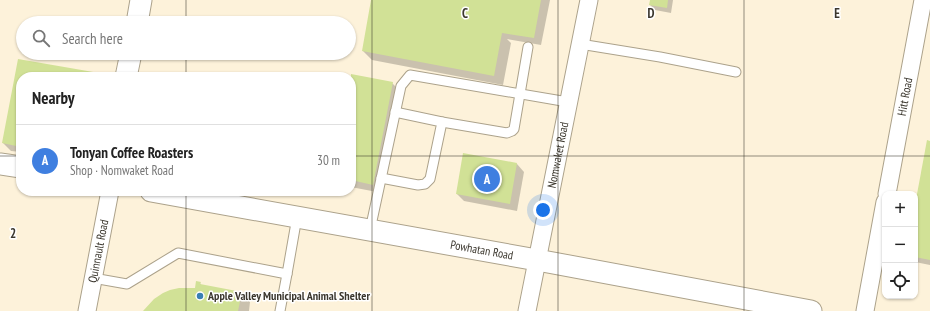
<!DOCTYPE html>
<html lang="en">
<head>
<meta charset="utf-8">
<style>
	:root { --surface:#fff; --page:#f6f6f6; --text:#222; --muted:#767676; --line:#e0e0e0; --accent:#0f766e }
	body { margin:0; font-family:"PT Sans Narrow",sans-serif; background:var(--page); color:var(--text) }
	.controls { position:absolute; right:12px; bottom:12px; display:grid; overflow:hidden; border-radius:8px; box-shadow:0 1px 3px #0004 }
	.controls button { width:36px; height:36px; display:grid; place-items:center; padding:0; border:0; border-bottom:1px solid var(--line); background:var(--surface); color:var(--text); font:20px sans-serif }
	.you { position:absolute; left:543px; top:210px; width:14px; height:14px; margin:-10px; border:3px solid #fff; border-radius:50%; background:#1a73e8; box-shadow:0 0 0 6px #1a73e833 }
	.badge { display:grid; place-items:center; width:26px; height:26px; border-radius:50%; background:var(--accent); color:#fff; font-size:13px; font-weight:700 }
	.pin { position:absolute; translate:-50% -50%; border:2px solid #fff; box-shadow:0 1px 4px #0006 }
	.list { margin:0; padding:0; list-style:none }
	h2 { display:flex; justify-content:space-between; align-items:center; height:52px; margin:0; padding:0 16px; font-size:17px }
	h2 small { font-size:13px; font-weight:400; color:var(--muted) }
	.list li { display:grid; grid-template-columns:26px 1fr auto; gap:12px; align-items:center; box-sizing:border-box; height:72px; padding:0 16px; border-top:1px solid var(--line) }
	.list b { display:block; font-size:15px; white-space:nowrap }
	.list p { margin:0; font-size:13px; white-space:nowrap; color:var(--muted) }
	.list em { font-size:13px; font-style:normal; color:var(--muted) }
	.icon { flex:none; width:22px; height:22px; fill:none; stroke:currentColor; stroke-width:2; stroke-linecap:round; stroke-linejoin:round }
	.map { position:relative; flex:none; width:930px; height:311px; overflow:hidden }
	.search { position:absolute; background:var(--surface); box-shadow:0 1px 3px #0004; left:16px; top:16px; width:340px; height:44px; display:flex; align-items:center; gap:10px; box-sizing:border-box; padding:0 14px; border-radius:22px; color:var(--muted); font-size:15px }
	.panel { position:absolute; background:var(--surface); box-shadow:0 1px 3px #0004; left:16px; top:72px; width:340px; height:124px; border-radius:16px }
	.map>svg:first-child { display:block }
</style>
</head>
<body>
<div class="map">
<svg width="930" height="311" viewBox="0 0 930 311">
	<rect width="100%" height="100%" fill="#fdf2da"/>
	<g fill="#0003">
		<polygon points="373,0 550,0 541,45 507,39 511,43 503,85 372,60 363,51"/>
		<polygon points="651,0 673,0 671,13 655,10 650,5"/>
		<polygon points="19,60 98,74 101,77 21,77 21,152 11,151 3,143"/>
		<polygon points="351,78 392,83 401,92 382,193 351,187"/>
		<polygon points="930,142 930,265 915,262 915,210"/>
		<polygon points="464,155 517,164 524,172 517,211 464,201 457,194"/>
		<polygon points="200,283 202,286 241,293 250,302 249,311 145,311 196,289"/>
	</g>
	<g fill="#d1e196">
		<polygon points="371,0 541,0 534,38 502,33 494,76 362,51"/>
		<polygon points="650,0 668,0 667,8 649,5"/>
		<polygon points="18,59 99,73 98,77 21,77 21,147 2,143"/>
		<polygon points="351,74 393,82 373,185 351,180"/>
		<polygon points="927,140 930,141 930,260 915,257 915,205"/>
		<polygon points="463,153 517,163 510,204 456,194"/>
		<polygon points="196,281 201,282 200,284 242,292 238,311 143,311 154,299 163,293 170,290 179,288 195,288"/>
	</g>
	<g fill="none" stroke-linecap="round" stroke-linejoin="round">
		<g stroke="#aca28b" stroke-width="11">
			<g id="service">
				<polyline points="580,44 660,57 736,72"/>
				<polyline points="442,122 507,133 512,131 514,129 528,47"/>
				<polyline points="381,178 418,185 425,184 430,179 442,122 395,112"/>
				<polyline points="370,230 401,86 410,75 568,102"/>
				<polyline points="93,278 127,284 178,253 287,274 297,217"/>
				<polyline points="280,311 287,274"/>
			</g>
		</g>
		<g stroke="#aca28b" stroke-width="19">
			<g id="minor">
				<path id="s1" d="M 887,194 L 923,0"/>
				<path id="s2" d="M 87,311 L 110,191"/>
				<path id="s3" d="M 527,311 L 589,0"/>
				<polyline points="865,311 885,202"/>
			</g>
		</g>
		<g stroke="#aca28b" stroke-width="23">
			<g id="tertiary">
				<polyline points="137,23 141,0"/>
				<polyline points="126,77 131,53"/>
				<polyline points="0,164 21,167"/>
				<path id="s4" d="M 151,191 L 537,260 L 811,311"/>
			</g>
		</g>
		<use href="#service" stroke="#fff" stroke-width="9"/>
		<use href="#minor" stroke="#fff" stroke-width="17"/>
		<use href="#tertiary" stroke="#fff" stroke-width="21"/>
	</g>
	<path fill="none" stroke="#3b372e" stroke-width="1" stroke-opacity="0.55" d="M 186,0 L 186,23M 372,0 L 372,311M 558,0 L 558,311M 744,0 L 744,311M 186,53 L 186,77M 0,156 L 21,156M 351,156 L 930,156M 186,191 L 186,311"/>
	<circle fill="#387fb4" stroke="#fff" stroke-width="1.5" cx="200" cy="296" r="4"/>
	<g text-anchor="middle" stroke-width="3" stroke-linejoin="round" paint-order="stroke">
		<g font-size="12" fill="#3b372e" stroke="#fff">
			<text dy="4" stroke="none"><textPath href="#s1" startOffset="99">Hitt Road</textPath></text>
			<text dy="4" stroke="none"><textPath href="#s3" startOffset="159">Nomwaket Road</textPath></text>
			<text dy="4" stroke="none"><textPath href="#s4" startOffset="336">Powhatan Road</textPath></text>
			<text dy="4" stroke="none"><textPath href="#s2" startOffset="61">Quinnault Road</textPath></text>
		</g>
		<g font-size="12" font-weight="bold" fill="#3b372e" stroke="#fff" text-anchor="start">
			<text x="208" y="300">Apple Valley Municipal Animal Shelter</text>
		</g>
	</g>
	<g font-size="13" text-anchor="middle" font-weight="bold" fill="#3b372e" stroke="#fff" stroke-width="3" stroke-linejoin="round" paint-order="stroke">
		<text x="465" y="18">C</text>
		<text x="651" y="18">D</text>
		<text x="837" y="18">E</text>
		<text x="13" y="238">2</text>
	</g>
</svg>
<div class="controls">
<button>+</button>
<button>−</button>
<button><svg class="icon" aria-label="locate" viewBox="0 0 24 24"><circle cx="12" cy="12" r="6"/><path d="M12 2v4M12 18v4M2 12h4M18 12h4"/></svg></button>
</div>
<div class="you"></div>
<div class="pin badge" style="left:487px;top:179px;background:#3f7fe0">A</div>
<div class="search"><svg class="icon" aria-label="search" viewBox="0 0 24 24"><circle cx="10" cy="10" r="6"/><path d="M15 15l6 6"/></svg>Search here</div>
<section class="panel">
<h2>Nearby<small></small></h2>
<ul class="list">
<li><span class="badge" style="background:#3f7fe0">A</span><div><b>Tonyan Coffee Roasters</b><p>Shop · Nomwaket Road</p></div><em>30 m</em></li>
</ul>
</section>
</div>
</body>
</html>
